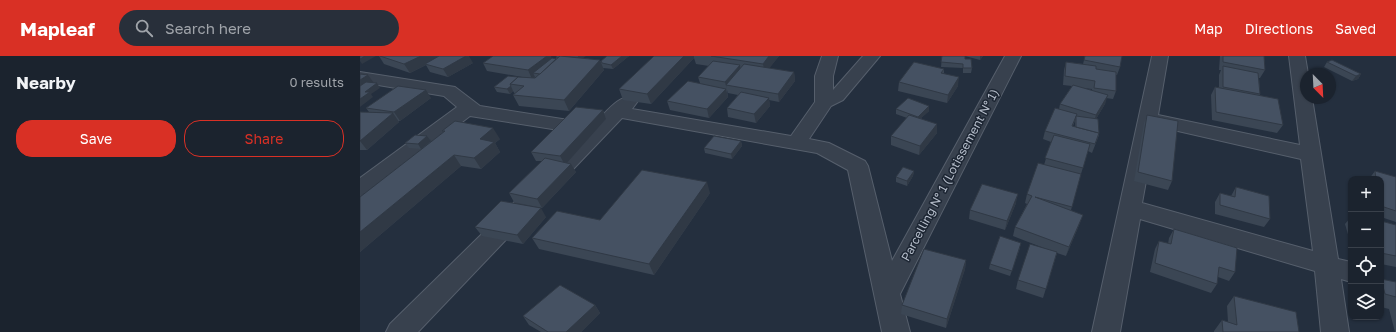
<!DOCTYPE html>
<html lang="en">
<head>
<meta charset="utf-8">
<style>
	:root { --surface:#1b232e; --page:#282f3a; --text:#f1f3f6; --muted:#a0a4aa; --line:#39404a; --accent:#d93025 }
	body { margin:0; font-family:"Golos Text",sans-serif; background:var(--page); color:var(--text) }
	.controls { position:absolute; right:12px; bottom:12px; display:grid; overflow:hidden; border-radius:8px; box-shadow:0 1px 3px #0004 }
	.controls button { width:36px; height:36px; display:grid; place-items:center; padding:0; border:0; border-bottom:1px solid var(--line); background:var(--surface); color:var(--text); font:20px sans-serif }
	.compass { position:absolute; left:940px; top:12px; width:36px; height:36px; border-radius:50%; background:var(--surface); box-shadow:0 1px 3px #0004; rotate:156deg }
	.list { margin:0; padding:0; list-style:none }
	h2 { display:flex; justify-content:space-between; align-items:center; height:52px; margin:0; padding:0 16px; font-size:17px }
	h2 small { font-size:13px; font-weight:400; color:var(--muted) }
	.actions { display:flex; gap:8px; padding:12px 16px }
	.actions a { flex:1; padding:9px 0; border:1px solid var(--accent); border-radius:16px; text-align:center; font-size:14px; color:var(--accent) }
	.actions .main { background:var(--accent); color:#fff }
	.icon { flex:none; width:22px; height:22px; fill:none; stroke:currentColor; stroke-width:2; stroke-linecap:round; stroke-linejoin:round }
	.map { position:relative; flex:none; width:1036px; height:276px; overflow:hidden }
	header { display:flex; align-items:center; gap:24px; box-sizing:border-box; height:56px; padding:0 20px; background:var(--accent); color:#fff }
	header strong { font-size:19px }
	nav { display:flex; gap:22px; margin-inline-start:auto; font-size:14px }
	.search { width:280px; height:36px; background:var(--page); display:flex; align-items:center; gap:10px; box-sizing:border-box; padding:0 14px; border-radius:22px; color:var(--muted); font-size:15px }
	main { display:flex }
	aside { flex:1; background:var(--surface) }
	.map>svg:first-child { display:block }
</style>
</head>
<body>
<header>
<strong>Mapleaf</strong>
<div class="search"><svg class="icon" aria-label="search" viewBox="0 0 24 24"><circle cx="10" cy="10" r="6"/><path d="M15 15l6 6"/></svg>Search here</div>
<nav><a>Map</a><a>Directions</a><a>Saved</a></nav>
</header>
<main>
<aside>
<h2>Nearby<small>0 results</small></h2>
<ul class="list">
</ul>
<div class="actions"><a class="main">Save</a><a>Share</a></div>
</aside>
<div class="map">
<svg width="1036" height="276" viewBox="0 0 1036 276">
	<rect width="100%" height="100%" fill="#242f3e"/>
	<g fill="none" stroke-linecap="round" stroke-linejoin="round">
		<g stroke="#565f6c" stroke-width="2">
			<g id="minor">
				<path d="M 462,0 L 478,0 L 473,20 L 473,34 L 503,0 L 520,0 L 483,44 L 471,50 L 449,83 L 469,87 L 505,105 L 508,110 L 532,205 L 645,0 L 661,0 L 540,238 L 550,276 L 522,276 L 488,114 L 457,97 L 262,62 L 58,276 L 26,276 L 30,268 L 224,78 L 110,60 L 8,138 L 0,141 L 0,122 L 97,51 L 84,40 L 0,26 L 0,16 L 95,31 L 120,50 L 234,68 C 245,58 259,37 275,41 L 278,45 L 272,53 L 431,80 L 455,46 L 455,20 Z"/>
				<path d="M 792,0 L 808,0 L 798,59 L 940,89 L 929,0 L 945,0 L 948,18 L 946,18 L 946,42 L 952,42 L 978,203 L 991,206 L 991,226 L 981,223 L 989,276 L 961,276 L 955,215 L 780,163 L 760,276 L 732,276 ZM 796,70 L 941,103 L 953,195 L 782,147 Z"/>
			</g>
		</g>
		<use href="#minor" fill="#38414e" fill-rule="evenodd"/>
	</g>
	<g fill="#3b4654" fill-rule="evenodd">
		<polygon points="19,0 113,7 88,21 70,16 66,9 50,17 24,8"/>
		<polygon points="247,0 269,0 253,13 243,12 244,14 209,55 159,50 153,39 155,38 153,35 150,38 137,36 134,31 162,21 127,15 123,7 192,2 196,3 196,1 224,2 241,5"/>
		<polygon points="294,0 419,0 409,12 434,16 435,25 419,46 409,44 410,50 396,67 368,61 367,52 378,39 368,37 367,34 368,41 349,62 310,54 307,45 340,27 338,21 349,10 336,8 334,2 291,48 263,44 259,33"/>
		<polygon points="582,0 623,0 620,4 605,0 605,3 612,12 611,17 603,17 603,12 581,11"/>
		<path d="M 725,0 L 760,11 L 757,19 L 756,19 L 756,35 L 753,43 L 746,42 L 745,48 L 736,63 L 739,79 L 732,97 L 728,95 L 721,118 L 711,154 L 720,167 L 706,200 L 697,197 L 683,242 L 656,233 L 658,224 L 689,194 L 653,180 L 655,171 L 667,148 L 665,147 L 667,138 L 684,109 L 691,86 L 683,83 L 685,75 L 699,53 L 700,48 L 712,30 L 703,29 L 704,14 L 706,6 L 723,8 ZM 723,32 L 732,33 L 732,34 ZM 716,62 L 715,65 L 715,71 L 713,70 Z"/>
		<polygon points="860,0 904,0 905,14 900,22 899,22 900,38 900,39 923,69 917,77 852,64 851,39 855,31 859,31 859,19 861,14 859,14"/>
		<polygon points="967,6 1001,18 998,23 992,25 964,11"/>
		<polygon points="584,13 584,18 598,30 587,47 538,35 539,26"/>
		<polygon points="71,42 40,65 38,65 39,66 7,94 0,94 0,56 9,56 6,52"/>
		<polygon points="536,53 569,55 561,62 577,77 559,99 531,89 531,80 547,62 536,58"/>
		<polygon points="243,54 246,63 206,107 216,116 182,152 154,146 149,137 182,105 176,105 171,96"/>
		<polygon points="787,59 812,125 808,134 774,125 784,67"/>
		<polygon points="82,75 140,83 135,87 140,96 121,113 101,110 0,196 0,141 83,76"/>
		<polygon points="67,80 71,85 61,93 49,92 45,87"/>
		<polygon points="381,85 382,90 372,103 345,97 344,92"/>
		<polygon points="554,115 553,120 547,130 536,126 536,121"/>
		<polygon points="1015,115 1036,121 1036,166 1021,161 1021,123 1009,123"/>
		<polygon points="876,131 910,163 904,171 855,158 855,146 860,137 871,140"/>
		<polygon points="350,137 294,219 179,193 172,182 240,164"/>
		<polygon points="656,147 645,174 609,163 610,154"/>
		<polygon points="186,161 163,188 122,180 115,171"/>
		<polygon points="991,161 991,189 985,168"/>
		<polygon points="1021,165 1036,169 1036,211 1021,208"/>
		<polygon points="814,173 875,216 869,225 858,221 857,228 851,237 790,216 795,193 799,185 808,188 809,182"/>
		<polygon points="660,192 650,220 629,213 630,208"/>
		<polygon points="606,204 605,213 586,272 541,258 542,249"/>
		<polygon points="1021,223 1036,226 1036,276 1035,276 1029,253 1021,251"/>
		<polygon points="874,240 939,276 854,276 854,275 862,264 868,266 867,250"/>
		<polygon points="235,249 240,257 221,276 181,276 169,269 163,260"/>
	</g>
	<g fill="#303945">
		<polygon points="5,0 16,0 2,8 0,5 0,3"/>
		<polygon points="61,0 82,0 65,8 66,9 50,17 44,8"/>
		<polygon points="106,0 109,0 113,7 88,21 83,13"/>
		<polygon points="187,0 191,0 193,6 173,17 175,21 172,23 168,14"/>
		<polygon points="219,0 226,0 216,8 214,4"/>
		<polygon points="262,0 269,0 253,13 251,9"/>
		<polygon points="324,0 334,0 334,2 291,48 287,38"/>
		<polygon points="409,0 419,0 405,18 403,8"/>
		<polygon points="620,0 623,0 620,4"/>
		<polygon points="240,4 244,14 209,55 204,44"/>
		<polygon points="380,9 381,18 366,29 367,34 365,26"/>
		<polygon points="434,16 435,25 419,46 418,38"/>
		<polygon points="1001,18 998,23 992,25 996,20"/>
		<polygon points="8,19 14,27 0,36 0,24"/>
		<polygon points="599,21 598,30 587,47 588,39"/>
		<polygon points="17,27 20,32 11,38 13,41 0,51 0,43 5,36"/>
		<polygon points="151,30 153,35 150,38 147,33"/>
		<polygon points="366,33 368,41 349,62 347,53"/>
		<polygon points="66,34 71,42 40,65 34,56"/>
		<polygon points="748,39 745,48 733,68 736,59"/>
		<polygon points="409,42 410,50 396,67 394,58"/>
		<polygon points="569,50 569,55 557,66 558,61"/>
		<polygon points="243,54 246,63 205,109 200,100"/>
		<polygon points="33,57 39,66 7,94 0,85"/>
		<polygon points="577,68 577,77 559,99 560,90"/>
		<polygon points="133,72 140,83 135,87 140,96 121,113 114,102 120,83"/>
		<polygon points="67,80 71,85 61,93 58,88"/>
		<polygon points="381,85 382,90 372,103 371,98"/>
		<polygon points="94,99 101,110 0,196 0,176"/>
		<polygon points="211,108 216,116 182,152 177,143"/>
		<polygon points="554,115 553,120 547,130 547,125"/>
		<polygon points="347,126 350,137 294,219 289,208"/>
		<polygon points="658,138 656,147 645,174 647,165"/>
		<polygon points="181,152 186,161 163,188 157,179"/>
		<polygon points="723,159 720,167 706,200 709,191"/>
		<polygon points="606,204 605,213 586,272 587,263"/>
		<polygon points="235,249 240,257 221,276 206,276"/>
	</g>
	<g fill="#455162" stroke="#303945">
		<polygon points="0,0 5,0 0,3"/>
		<polygon points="20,0 61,0 44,8"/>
		<polygon points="79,0 106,0 83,13 65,8"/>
		<polygon points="133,0 187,0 168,14 123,7"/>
		<polygon points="197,0 219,0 217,2 200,0 198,2 196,1"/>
		<polygon points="200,0 240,4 204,44 153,39 164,30 150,28 158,21 175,22"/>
		<polygon points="247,0 262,0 251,9 242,7 241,5"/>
		<polygon points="294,0 324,0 287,38 259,33"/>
		<polygon points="351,0 409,0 403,8"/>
		<polygon points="582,0 605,0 605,3 611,3 612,12 603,12 603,8 581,6"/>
		<polygon points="725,0 762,0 760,11 724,4"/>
		<polygon points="863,0 904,0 905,14 863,6"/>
		<polygon points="192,2 196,3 180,18 173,17"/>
		<polygon points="972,4 1001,18 996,20 967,6"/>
		<polygon points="353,5 380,9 365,26 338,21"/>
		<polygon points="554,6 584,13 581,17 599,21 588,39 539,26"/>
		<polygon points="706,6 736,10 736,13 756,16 756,35 734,32 735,25 705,20"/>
		<polygon points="384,8 434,16 418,38 366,29"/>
		<polygon points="863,10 898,17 900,38 863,31"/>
		<polygon points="0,18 8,19 0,24"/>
		<polygon points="148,20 158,21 150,28 151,30 147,33 134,31"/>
		<polygon points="328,25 366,33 347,53 307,45"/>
		<polygon points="6,26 17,27 5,36 10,36 0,43 0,30"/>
		<polygon points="713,29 748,39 736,59 700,48"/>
		<polygon points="38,30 66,34 34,56 6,52"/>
		<polygon points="855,31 918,43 923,69 856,56"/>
		<polygon points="381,36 409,42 394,58 367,52"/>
		<polygon points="548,42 569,50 558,61 536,53"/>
		<polygon points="216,51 243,54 200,100 171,96"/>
		<polygon points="695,52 717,58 712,70 739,77 735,88 685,75"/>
		<polygon points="0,56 33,57 0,85"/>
		<polygon points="549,59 577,68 560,90 531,80"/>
		<polygon points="787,59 818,65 812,125 778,116"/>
		<polygon points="716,60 738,63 739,77 716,71"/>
		<polygon points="95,65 133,72 120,83 134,86 114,102 94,99 0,176 0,141 85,75 82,75"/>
		<polygon points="55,79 67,80 58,88 45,87"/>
		<polygon points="694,79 730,88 723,112 685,102"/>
		<polygon points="354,80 381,85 371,98 344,92"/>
		<polygon points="185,102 211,108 177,143 149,137"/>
		<polygon points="678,107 721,118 712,151 675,141 723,159 709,191 655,171 672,140 667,138"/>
		<polygon points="543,111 554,115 547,125 536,121"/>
		<polygon points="282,114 347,126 289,208 172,182 197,155 240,164"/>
		<polygon points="1015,115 1036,121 1036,155 1021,150 1021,123 1016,123"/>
		<polygon points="622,128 658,138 647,165 610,154"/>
		<polygon points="876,131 909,140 910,163 860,149 860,137 875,141"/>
		<polygon points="141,145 181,152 157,179 115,171"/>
		<polygon points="1021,165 1036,169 1036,200 1021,197"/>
		<polygon points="814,173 877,192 875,216 859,211 857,228 795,207 799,185 811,188"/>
		<polygon points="640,180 661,187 652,215 630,208"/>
		<polygon points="670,188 697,196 686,233 658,224"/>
		<polygon points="564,193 606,204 587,263 542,249"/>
		<polygon points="1021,223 1036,226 1036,241 1025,238"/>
		<polygon points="200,229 235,249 206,276 188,276 163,260"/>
		<polygon points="874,240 936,256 939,276 863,276 862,264 877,269"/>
	</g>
	<g text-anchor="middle" stroke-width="3" stroke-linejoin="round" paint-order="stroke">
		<g font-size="12" fill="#b4bcc9" stroke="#1d2633">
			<text transform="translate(590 119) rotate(-62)" y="4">Parcelling N° 1 (Lotissement N° 1)</text>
		</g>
	</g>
</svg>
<div class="controls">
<button>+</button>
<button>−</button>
<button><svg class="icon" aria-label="locate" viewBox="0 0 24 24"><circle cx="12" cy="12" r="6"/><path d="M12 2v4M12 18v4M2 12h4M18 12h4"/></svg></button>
<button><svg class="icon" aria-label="layers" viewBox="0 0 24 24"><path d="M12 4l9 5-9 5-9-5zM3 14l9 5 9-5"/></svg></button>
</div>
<svg class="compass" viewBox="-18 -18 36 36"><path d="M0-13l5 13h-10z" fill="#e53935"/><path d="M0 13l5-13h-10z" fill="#a0a4aa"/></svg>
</div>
</main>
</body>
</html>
